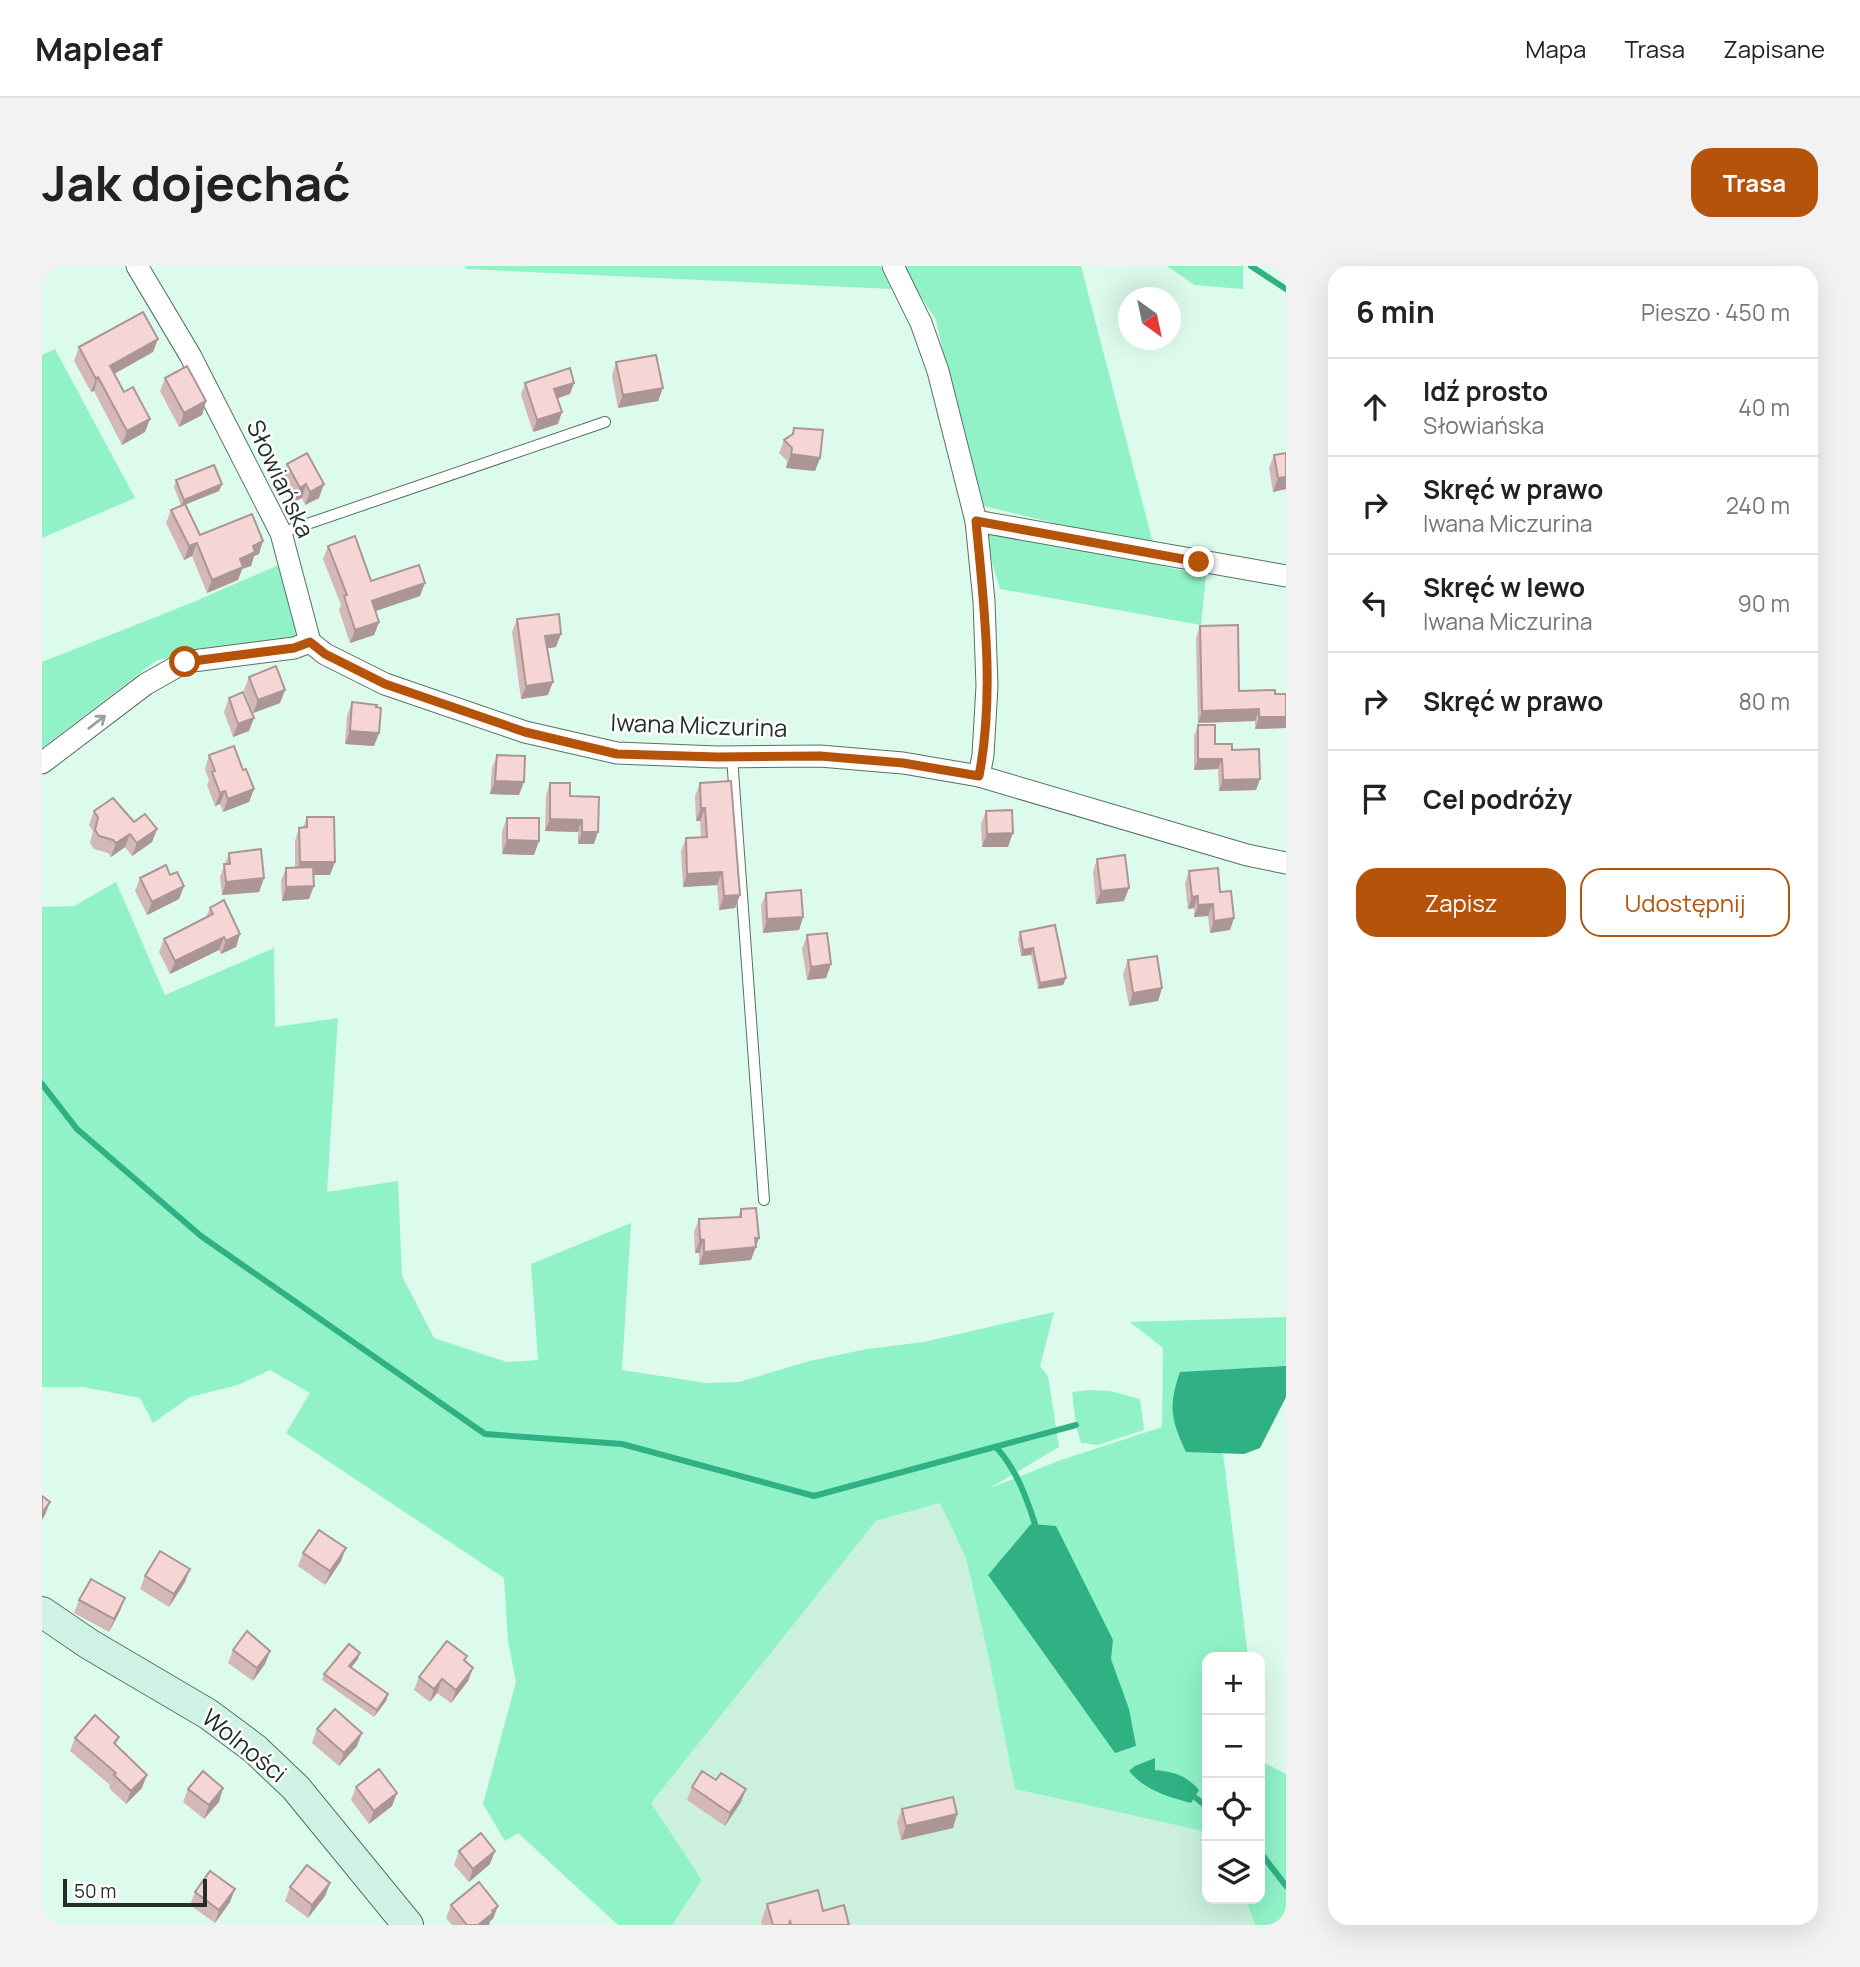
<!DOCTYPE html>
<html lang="pl">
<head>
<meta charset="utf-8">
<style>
	:root { --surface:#fff; --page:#f2f2f2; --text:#222; --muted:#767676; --line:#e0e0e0; --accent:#b45309 }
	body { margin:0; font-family:Manrope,sans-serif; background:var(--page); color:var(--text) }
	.controls { position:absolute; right:21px; bottom:21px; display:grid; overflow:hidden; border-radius:14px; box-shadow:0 7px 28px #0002 }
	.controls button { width:63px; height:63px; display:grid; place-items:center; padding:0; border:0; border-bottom:2px solid var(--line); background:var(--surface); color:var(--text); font:35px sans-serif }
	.compass { position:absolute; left:1076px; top:21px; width:63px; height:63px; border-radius:50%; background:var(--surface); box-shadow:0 7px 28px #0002; rotate:147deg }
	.scale { position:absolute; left:21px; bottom:18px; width:144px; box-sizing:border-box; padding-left:7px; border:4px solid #232e29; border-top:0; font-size:19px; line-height:24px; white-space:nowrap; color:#232e29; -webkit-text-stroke:5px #fff; paint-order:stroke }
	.stop { position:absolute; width:21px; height:21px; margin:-16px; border:5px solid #b45309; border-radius:50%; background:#fff }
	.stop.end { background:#b45309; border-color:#fff; box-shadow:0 2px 7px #0008 }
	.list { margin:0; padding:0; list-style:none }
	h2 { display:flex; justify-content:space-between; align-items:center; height:91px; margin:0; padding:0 28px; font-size:30px }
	h2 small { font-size:23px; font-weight:400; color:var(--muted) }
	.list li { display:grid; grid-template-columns:46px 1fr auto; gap:21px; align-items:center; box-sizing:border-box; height:98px; padding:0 28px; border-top:2px solid var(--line) }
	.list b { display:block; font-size:26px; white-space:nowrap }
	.list p { margin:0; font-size:23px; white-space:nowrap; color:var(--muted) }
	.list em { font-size:23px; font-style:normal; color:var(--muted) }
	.actions { display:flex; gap:14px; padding:21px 28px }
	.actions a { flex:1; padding:16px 0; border:2px solid var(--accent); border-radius:21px; text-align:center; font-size:24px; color:var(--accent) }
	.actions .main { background:var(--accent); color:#fff }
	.icon { flex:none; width:38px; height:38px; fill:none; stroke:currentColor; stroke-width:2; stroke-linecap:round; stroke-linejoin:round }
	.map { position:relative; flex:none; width:1244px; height:1659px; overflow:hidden; border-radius:21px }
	header { display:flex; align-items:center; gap:42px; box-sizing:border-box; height:98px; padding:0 35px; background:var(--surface); border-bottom:2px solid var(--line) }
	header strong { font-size:33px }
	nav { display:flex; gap:38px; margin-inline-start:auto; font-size:24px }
	.intro { display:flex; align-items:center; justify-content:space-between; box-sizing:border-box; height:168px; padding:0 42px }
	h1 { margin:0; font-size:49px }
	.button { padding:18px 32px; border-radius:21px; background:var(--accent); color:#fff; font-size:24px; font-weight:700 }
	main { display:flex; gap:42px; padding:0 42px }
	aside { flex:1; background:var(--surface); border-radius:21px; box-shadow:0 7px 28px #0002 }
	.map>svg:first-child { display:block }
</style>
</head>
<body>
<header>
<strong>Mapleaf</strong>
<nav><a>Mapa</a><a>Trasa</a><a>Zapisane</a></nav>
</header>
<div class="intro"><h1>Jak dojechać</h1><a class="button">Trasa</a></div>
<main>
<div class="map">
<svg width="1244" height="1659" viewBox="0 0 1244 1659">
	<rect width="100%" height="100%" fill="#ddfbec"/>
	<polygon fill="#cbf1de" points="898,1237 924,1292 947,1393 973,1523 1165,1566 1165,1633 1206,1633 1213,1659 630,1659 660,1614 608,1537 834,1255"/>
	<g fill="#91f2c8">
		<polygon points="423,0 838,0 850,23 424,3"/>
		<polygon points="859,0 1039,0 1112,281 942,240 933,232 894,54"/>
		<polygon points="1125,0 1201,0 1201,23 1152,19"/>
		<polygon points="13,83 93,232 0,272 0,89"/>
		<polygon points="954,262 1164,310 1159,359 958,323 943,273"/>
		<polygon points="239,298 259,369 115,394 0,482 0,396 149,337"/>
		<polygon points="74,616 123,729 232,682 233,761 296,752 285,926 356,915 360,1010 392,1072 465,1096 496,1094 489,998 589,957 580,1104 664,1117 697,1116 767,1095 825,1083 882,1076 1012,1046 998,1100 1006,1110 1017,1181 948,1222 1016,1195 1120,1161 1121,1082 1088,1056 1244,1051 1244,1100 1144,1185 1181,1187 1206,1391 1165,1391 1165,1566 973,1523 947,1393 924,1292 898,1237 834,1255 609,1537 660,1614 630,1659 576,1659 476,1567 463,1575 441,1538 474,1416 466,1375 462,1312 244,1167 268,1127 228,1104 196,1119 148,1131 111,1157 98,1132 41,1121 0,1121 0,641 32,640"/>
		<polygon points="1048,1124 1068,1125 1098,1133 1102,1164 1056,1179 1039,1177 1034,1159 1030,1126"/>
		<polygon points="1218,1482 1219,1495 1244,1508 1244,1659 1213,1659 1204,1633 1218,1633"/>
	</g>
	<g fill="#30b184">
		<path d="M 1244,1100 L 1244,1131 L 1218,1182 L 1202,1188 L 1144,1186 C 1129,1154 1126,1140 1138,1106 Z"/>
		<polygon points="989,1258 1014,1260 1071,1374 1069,1393 1087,1443 1094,1480 1073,1487 946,1309"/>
		<path d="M 1113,1492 L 1113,1504 C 1132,1506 1144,1509 1157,1524 L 1149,1537 C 1124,1530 1104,1525 1087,1505 L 1093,1500 Z"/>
	</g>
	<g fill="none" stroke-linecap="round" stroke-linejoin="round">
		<g stroke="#30b184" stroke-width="6">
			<polyline points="1209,0 1244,23"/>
			<polyline points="0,818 35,863 159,970 443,1168 580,1178 772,1230 1034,1159"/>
			<path d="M 954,1181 C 974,1203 984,1230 993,1258"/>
			<polyline points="1154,1532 1165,1541"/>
			<polyline points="1218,1586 1244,1620"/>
		</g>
		<g stroke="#567165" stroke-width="12">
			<g id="lane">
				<polyline points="239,267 563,156"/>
				<polyline points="690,491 722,934"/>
			</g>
		</g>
		<g stroke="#567165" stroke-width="23">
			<g id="street">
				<polyline points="95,0 148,89 239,267 268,376"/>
				<polyline points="851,0 879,57 896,105 934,255 942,335 945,420 941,489 937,510"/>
				<polyline points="934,255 1244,310"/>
				<polyline points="268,376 283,388 343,418 483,466 575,487 675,491 778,490 861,497 937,510 1205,589 1244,597"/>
				<polyline points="0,497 104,418 143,396 252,382 268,376"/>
			</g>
		</g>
		<g stroke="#567165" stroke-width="32">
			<polyline id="secondary" points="0,1346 47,1378 166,1448 213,1483 254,1522 366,1659"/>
		</g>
		<use href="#lane" stroke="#fff" stroke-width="10"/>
		<use href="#street" stroke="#fff" stroke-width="21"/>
		<use href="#secondary" stroke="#cef3e4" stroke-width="30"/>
	</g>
	<g fill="#d4b7b7">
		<polygon points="116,73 111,86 72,108 103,166 80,179 52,125 49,126 32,95 37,81"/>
		<polygon points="574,96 621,122 616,135 576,142 570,110"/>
		<polygon points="123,112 164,135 160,149 137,161 118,125"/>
		<polygon points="483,117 532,117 528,128 515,132 516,158 491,166 479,129"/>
		<polygon points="752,162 778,192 773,205 744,202 745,195 737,187 742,174 749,170"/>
		<polygon points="1232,189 1244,223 1231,226 1227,202"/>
		<polygon points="245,198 277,232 263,239 260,232 253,235 240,211"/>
		<polygon points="134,214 180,218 177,225 143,239 158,269 217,288 212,290 209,300 200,303 196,314 165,327 150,290 142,294 124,257 129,244 139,239 132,221"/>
		<polygon points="286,280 329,315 378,330 333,345 337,356 332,369 308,377 297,344 299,339 281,293"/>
		<polygon points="475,353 514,381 505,382 506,429 479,433 470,366"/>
		<polygon points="1158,360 1197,425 1244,428 1244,462 1213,463 1213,455 1156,457 1154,372"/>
		<polygon points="207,411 243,424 238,437 211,447 202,424"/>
		<polygon points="187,432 207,465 191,471 182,446"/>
		<polygon points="310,436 337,467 332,480 303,478 305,450"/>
		<polygon points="1156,459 1173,478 1190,484 1214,524 1177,525 1176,503 1152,504 1152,470"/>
		<polygon points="167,489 201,504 212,523 207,536 181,546 178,538 173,540 165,519 167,514 163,503"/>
		<polygon points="455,489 477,529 448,528 450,502"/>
		<polygon points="508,517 528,530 552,578 536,578 536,566 503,565 504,529"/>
		<polygon points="658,517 698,629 693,642 677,644 675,619 641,621 639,585 644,572 659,571 658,555 654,555 653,530"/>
		<polygon points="52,545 115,563 110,576 90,590 83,581 69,591 66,587 52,583 48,577 51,565 47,559"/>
		<polygon points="944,545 966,581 940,581 939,558"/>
		<polygon points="265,551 288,609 271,609 267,633 240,635 239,615 244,602 253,602 253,575 257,562 261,562"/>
		<polygon points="465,552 492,589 460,588 460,565"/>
		<polygon points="187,587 222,612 217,626 180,629 178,611"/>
		<polygon points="1055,593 1082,635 1054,638 1051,606"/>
		<polygon points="1147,605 1178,626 1192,652 1188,664 1168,667 1166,650 1152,651 1152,642 1146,643 1143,617"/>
		<polygon points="128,609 142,620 137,633 105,649 93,625 98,612"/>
		<polygon points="724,627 761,651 757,664 721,667 719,640"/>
		<polygon points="168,642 198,668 194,681 179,688 177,684 128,708 117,686 122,673 164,651"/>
		<polygon points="978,666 1024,712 1021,719 996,723 989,689 979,690 976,673"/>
		<polygon points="765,669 789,698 784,712 765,714 760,683"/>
		<polygon points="1086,694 1120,722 1116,735 1087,740 1081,708"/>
		<polygon points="699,943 717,972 709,994 657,999 657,987 653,987 652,966 657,953 696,951"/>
		<polygon points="261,1287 299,1295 283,1319 256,1300"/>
		<polygon points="103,1310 143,1316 127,1341 98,1323"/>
		<polygon points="37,1334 78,1345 67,1366 32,1347"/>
		<polygon points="191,1384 228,1385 223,1398 211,1415 186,1397"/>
		<polygon points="316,1393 309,1401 346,1428 344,1435 332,1451 280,1414 282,1408"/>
		<polygon points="431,1402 426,1415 409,1437 395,1427 388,1436 372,1424 377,1411"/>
		<polygon points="275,1463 315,1480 297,1500 270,1477"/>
		<polygon points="77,1471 74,1479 100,1522 84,1538 67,1522 68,1519 28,1485 33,1472"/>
		<polygon points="674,1514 704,1523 699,1536 683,1560 645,1534 650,1521"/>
		<polygon points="314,1521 355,1527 350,1540 327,1558 309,1534"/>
		<polygon points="146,1523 177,1536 162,1553 141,1536"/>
		<polygon points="860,1543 915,1548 911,1562 859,1574 855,1556"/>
		<polygon points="417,1585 448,1598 427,1616 412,1599"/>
		<polygon points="288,1617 283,1630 266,1652 243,1635 248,1621"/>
		<polygon points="153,1626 188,1636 173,1657 148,1639"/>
		<polygon points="725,1638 781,1645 807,1659 720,1659 719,1656"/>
		<polygon points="409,1639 451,1653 448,1655 447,1659 410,1659 404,1652"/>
	</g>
	<g fill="#ac9595">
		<polygon points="116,73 111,86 63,113 68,100"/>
		<polygon points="56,111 52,125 49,126 54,113"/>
		<polygon points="532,117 528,128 508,135 512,123"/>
		<polygon points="621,122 616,135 576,142 581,129"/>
		<polygon points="164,135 160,149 137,161 142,147"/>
		<polygon points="520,146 516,158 491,166 495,154"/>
		<polygon points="108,153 103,166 80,179 85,165"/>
		<polygon points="749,188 778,192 773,205 744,202"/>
		<polygon points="1244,211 1244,223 1231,226 1236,212"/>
		<polygon points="180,218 177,225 139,240 142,234"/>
		<polygon points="264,218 260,232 253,235 258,222"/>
		<polygon points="282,218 277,232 263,239 268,226"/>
		<polygon points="221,275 217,288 212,290 209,300 200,303 196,314 165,327 170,314 198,293 211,280"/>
		<polygon points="155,277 150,290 142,294 147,280"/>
		<polygon points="383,317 378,330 325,348 330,335"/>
		<polygon points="337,356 332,369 308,377 313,364"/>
		<polygon points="519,368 514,381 499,383 503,370"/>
		<polygon points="511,416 506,429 479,433 484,420"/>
		<polygon points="243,424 238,437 211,447 216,434"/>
		<polygon points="1217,443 1213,455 1156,457 1160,445"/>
		<polygon points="1217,451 1244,451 1244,462 1213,463"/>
		<polygon points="212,452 207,465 191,471 196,458"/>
		<polygon points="308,465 337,467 332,480 303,478"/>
		<polygon points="1156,493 1180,493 1176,503 1152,504"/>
		<polygon points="1218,513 1214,524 1177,525 1181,514"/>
		<polygon points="453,515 482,516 477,529 448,528"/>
		<polygon points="212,523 207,536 181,546 186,533"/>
		<polygon points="183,525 178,538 173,540 178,527"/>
		<polygon points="659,542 663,542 658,555 654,555"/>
		<polygon points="508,553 540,554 536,566 503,565"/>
		<polygon points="115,563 110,576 90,590 95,577"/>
		<polygon points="540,566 556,566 552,578 536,578"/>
		<polygon points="971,567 966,581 940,581 945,568"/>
		<polygon points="88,568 83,581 69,591 74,577"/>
		<polygon points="465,574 497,575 492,589 460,588"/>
		<polygon points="258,596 293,596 288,609 253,609"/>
		<polygon points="680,606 675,619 641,621 645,608"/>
		<polygon points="222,612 217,626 180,629 184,616"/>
		<polygon points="142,620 137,633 105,649 110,636"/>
		<polygon points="272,620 267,633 240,635 244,621"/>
		<polygon points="1087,622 1082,635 1054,638 1059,625"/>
		<polygon points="698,629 693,642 677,644 682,630"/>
		<polygon points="1156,630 1152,642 1146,643 1150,631"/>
		<polygon points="1171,638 1166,650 1152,651 1156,639"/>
		<polygon points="761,651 757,664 721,667 725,653"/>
		<polygon points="1192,652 1188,664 1168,667 1172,655"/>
		<polygon points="198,668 194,681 179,688 184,675"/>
		<polygon points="182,671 177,684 128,708 133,695"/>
		<polygon points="991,682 989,689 979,690 981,684"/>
		<polygon points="789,698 784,712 765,714 769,701"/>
		<polygon points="1024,712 1021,719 996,723 998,717"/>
		<polygon points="1120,722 1116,735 1087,740 1091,727"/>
		<polygon points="713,972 717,972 709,994 657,999 662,986"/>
		<polygon points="658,973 662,974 657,987 653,987"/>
		<polygon points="8,1236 3,1249 0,1254 0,1247"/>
		<polygon points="304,1282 299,1295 283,1319 288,1305"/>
		<polygon points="148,1303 143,1316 127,1341 132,1328"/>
		<polygon points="83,1332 78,1345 67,1366 72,1353"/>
		<polygon points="228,1385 223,1398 211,1415 215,1402"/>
		<polygon points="318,1387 316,1393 305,1407 307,1400"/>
		<polygon points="431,1402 426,1415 409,1437 414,1424"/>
		<polygon points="400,1413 395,1427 388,1436 392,1423"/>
		<polygon points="346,1428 344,1435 332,1451 335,1444"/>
		<polygon points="320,1467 315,1480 297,1500 302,1487"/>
		<polygon points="105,1509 100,1522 84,1538 89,1525"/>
		<polygon points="181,1522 177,1536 162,1553 167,1539"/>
		<polygon points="704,1523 699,1536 683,1560 688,1547"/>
		<polygon points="355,1527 350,1540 327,1558 332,1545"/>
		<polygon points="915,1548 911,1562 859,1574 864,1560"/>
		<polygon points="453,1585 448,1598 427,1616 431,1603"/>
		<polygon points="288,1617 283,1630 266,1652 270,1639"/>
		<polygon points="193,1623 188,1636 173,1657 177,1644"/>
		<polygon points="456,1640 451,1653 448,1655 447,1659 436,1659"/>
	</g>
	<g fill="#f6d5d5" stroke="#ac9595" stroke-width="2">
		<polygon points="101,46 116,73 68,100 82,126 91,121 108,153 85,165 56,111 54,113 37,81"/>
		<polygon points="614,89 621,122 581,129 574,96"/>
		<polygon points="145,100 164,135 142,147 123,112"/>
		<polygon points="528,102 532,117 512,123 520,146 495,154 483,117"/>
		<polygon points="752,162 781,164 778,192 749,188 750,182 742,174 751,168"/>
		<polygon points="265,187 282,218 268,226 264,218 258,222 245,198"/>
		<polygon points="1244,187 1244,211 1236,212 1232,189"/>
		<polygon points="172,199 180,218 142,234 134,214"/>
		<polygon points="143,238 158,269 210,248 221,275 211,280 213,286 198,293 201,301 170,314 155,277 147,280 129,244"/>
		<polygon points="313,270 329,315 377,299 383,317 330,335 337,356 313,364 302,330 305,329 286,280"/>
		<polygon points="517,348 519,368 503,370 511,416 484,420 475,353"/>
		<polygon points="1196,359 1197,425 1233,424 1233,428 1244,428 1244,451 1217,451 1217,443 1160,445 1158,360"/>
		<polygon points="234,400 243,424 216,434 207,411"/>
		<polygon points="201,426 212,452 196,458 187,432"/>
		<polygon points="310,436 335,439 334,441 339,442 337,467 308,465"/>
		<polygon points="1156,459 1173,459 1173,478 1190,478 1190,484 1217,483 1218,513 1181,514 1180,493 1156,493"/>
		<polygon points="192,480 201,504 204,503 212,523 186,533 183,525 178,527 170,506 173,505 167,489"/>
		<polygon points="455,489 483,490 482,516 453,515"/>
		<polygon points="689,515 698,629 682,630 680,606 645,608 644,572 665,571 663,542 659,542 658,517"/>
		<polygon points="508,517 528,517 528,530 557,531 556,566 540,566 540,554 508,553"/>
		<polygon points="71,532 92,556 103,548 115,563 95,577 88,568 74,577 71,574 57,570 53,564 56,552 52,545"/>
		<polygon points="970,544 971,567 945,568 944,545"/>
		<polygon points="265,551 292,551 293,596 258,596 257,562 265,561"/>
		<polygon points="465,552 497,552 497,575 465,574"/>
		<polygon points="219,583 222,612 184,616 182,598 188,598 187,587"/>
		<polygon points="1083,589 1087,622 1059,625 1055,593"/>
		<polygon points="124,599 128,609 135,606 142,620 110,636 98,612"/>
		<polygon points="271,601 272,620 244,621 244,602"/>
		<polygon points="1176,602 1178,626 1189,625 1192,652 1172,655 1171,638 1156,639 1156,630 1150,631 1147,605"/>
		<polygon points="759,624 761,651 725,653 724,627"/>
		<polygon points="182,634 198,668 184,675 182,671 133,695 122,673 171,648 168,642"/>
		<polygon points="1013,659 1024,712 998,717 991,682 981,684 978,666"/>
		<polygon points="785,667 789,698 769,701 765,669"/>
		<polygon points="1115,690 1120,722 1091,727 1086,694"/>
		<polygon points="714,942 717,972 713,972 714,981 662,986 662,974 658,973 657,953 699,951 699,943"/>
		<polygon points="0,1230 8,1236 0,1247"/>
		<polygon points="277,1264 304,1282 288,1305 261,1287"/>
		<polygon points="118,1285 148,1303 132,1328 103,1310"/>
		<polygon points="49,1313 83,1332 72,1353 37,1334"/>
		<polygon points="205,1365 228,1385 215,1402 191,1384"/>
		<polygon points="405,1375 425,1390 422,1394 431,1402 414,1424 400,1413 392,1423 377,1411"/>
		<polygon points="307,1378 318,1387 307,1400 346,1428 335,1444 282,1408"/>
		<polygon points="293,1443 320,1467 302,1487 275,1463"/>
		<polygon points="53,1449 77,1471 72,1477 105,1509 89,1525 72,1509 74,1507 33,1472"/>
		<polygon points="337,1503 355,1527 332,1545 314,1521"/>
		<polygon points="161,1505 181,1522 167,1539 146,1523"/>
		<polygon points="660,1505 674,1514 679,1507 704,1523 688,1547 650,1521"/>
		<polygon points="911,1531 915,1548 864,1560 860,1543"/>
		<polygon points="439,1567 453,1585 431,1603 417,1585"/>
		<polygon points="265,1599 288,1617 270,1639 248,1621"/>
		<polygon points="168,1605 193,1623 177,1644 153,1626"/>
		<polygon points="437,1616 456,1640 450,1645 451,1647 436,1659 425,1659 409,1639"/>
		<polygon points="776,1624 781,1645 802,1639 807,1659 749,1659 748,1654 747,1659 731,1659 725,1638"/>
	</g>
	<defs><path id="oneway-shaft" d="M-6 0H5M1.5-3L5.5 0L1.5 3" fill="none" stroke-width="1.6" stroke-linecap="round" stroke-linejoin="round" transform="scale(1.75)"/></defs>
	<use stroke="#9ca19f" href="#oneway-shaft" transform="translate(55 456) rotate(-38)"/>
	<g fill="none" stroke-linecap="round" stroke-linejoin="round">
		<path stroke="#b45309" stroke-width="9" d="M 143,396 L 252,382 L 268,376 L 283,388 L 343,418 L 483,466 L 575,488 L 675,491 L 778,490 L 861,497 L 937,510 C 953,427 942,339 934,255 L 1157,296"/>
	</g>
	<g text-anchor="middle" stroke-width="5" stroke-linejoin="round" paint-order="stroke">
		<g font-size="24" fill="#232e29" stroke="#fff">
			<text transform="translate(238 213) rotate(65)" y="8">Słowiańska</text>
			<text transform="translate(657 460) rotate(2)" y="8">Iwana Miczurina</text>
			<text transform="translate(202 1480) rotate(39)" y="8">Wolności</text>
		</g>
	</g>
</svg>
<div class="controls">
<button>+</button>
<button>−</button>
<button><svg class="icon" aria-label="locate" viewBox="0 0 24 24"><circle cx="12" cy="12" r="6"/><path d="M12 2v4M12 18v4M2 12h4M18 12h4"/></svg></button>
<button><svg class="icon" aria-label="layers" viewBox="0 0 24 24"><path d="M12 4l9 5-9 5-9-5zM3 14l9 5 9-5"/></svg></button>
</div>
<svg class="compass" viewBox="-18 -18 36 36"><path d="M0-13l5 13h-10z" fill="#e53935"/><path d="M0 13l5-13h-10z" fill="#767676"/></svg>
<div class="scale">50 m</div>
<div class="stop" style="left:143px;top:396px"></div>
<div class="stop end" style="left:1157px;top:296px"></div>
</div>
<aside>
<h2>6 min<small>Pieszo · 450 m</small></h2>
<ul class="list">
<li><svg class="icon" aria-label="ahead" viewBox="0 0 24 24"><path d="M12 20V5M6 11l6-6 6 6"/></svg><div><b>Idź prosto</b><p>Słowiańska</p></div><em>40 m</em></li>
<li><svg class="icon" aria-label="right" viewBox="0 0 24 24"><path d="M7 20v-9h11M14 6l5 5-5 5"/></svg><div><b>Skręć w prawo</b><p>Iwana Miczurina</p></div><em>240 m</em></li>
<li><svg class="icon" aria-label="left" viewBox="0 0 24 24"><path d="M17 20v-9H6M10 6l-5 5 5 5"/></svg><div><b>Skręć w lewo</b><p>Iwana Miczurina</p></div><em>90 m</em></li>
<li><svg class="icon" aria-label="right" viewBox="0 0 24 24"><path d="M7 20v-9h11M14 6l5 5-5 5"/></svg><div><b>Skręć w prawo</b></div><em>80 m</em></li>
<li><svg class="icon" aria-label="arrive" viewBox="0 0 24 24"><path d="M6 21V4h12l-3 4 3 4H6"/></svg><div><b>Cel podróży</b></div></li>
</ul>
<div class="actions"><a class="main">Zapisz</a><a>Udostępnij</a></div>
</aside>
</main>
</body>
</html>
